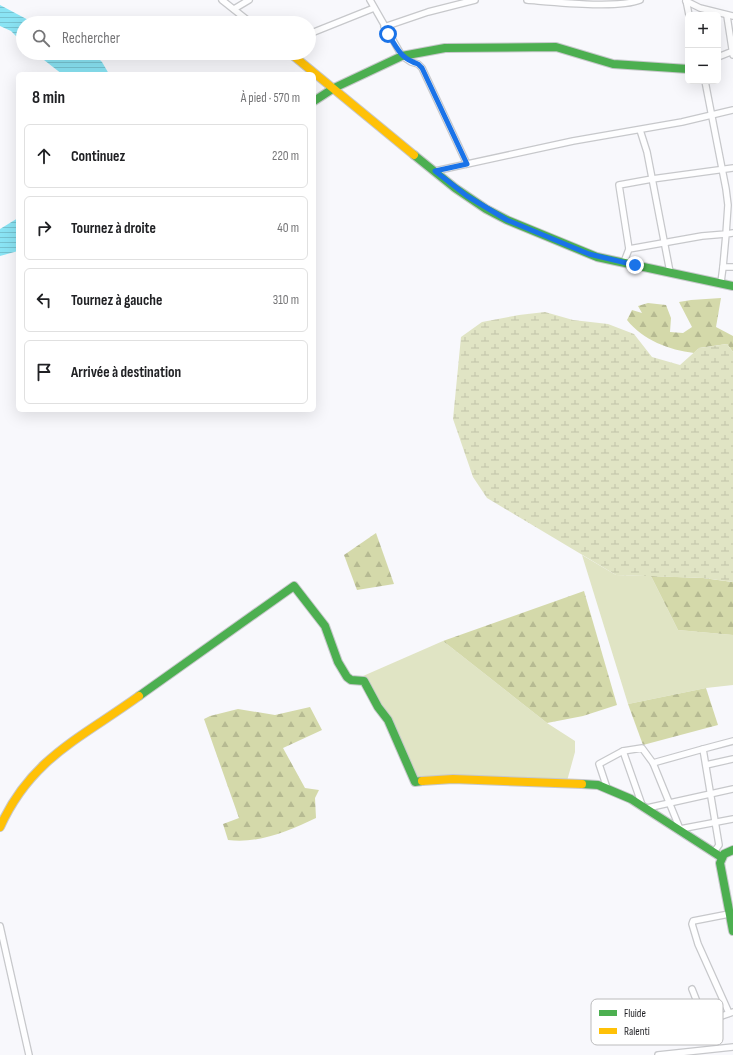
<!DOCTYPE html>
<html lang="fr">
<head>
<meta charset="utf-8">
<style>
	:root { --surface:#fff; --page:#f6f6f6; --text:#202124; --muted:#757577; --line:#e0e0e0 }
	body { margin:0; font-family:"Sofia Sans Condensed",sans-serif; background:var(--page); color:var(--text) }
	.controls { position:absolute; right:12px; top:12px; display:grid; overflow:hidden; border-radius:6px; box-shadow:0 4px 16px #0002 }
	.controls button { width:36px; height:36px; display:grid; place-items:center; padding:0; border:0; border-bottom:1px solid var(--line); background:var(--surface); color:var(--text); font:20px sans-serif }
	.stop { position:absolute; width:12px; height:12px; margin:-9px; border:3px solid #1a73e8; border-radius:50%; background:#fff }
	.stop.end { background:#1a73e8; border-color:#fff; box-shadow:0 1px 4px #0008 }
	.list { margin:0; padding:0; list-style:none }
	h2 { display:flex; justify-content:space-between; align-items:center; height:52px; margin:0; padding:0 16px; font-size:17px }
	h2 small { font-size:13px; font-weight:400; color:var(--muted) }
	.list li { display:grid; grid-template-columns:26px 1fr auto; gap:12px; align-items:center; box-sizing:border-box; height:64px; margin:0 8px 8px; padding:0 8px; border:1px solid var(--line); border-radius:6px }
	.list b { display:block; font-size:15px; white-space:nowrap }
	.list em { font-size:13px; font-style:normal; color:var(--muted) }
	.icon { flex:none; width:22px; height:22px; fill:none; stroke:currentColor; stroke-width:2; stroke-linecap:round; stroke-linejoin:round }
	.map { position:relative; flex:none; width:733px; height:1055px; overflow:hidden }
	.search { position:absolute; background:var(--surface); box-shadow:0 4px 16px #0002; left:16px; top:16px; width:300px; height:44px; display:flex; align-items:center; gap:10px; box-sizing:border-box; padding:0 14px; border-radius:22px; color:var(--muted); font-size:15px }
	.panel { position:absolute; background:var(--surface); box-shadow:0 4px 16px #0002; left:16px; top:72px; width:300px; height:340px; border-radius:6px }
	.map>svg:first-child { display:block }
</style>
</head>
<body>
<div class="map">
<svg width="733" height="1055" viewBox="0 0 733 1055">
	<defs>
		<pattern id="forest-firs" width="22" height="20" patternUnits="userSpaceOnUse"><rect width="22" height="20" fill="#d4d9aa"/><path d="M5 1l3.5 6h-7zM16 11l3.5 6h-7z" fill="#b6ba92"/></pattern>
		<pattern id="wetland-marsh" width="20" height="14" patternUnits="userSpaceOnUse"><rect width="20" height="14" fill="#e0e4c4"/><path d="M1 5h8M5 5V1M11 12h8M15 12V8" fill="none" stroke="#c0c3a8"/></pattern>
		<pattern id="water-rules" width="6" height="5" patternUnits="userSpaceOnUse"><rect width="6" height="5" fill="#8ae4f4"/><path d="M0 2.5h6" fill="none" stroke="#77c3d1"/></pattern>
	</defs>
	<rect width="100%" height="100%" fill="#f8f8fc"/>
	<g fill="#e0e4c4">
		<polygon points="582,555 616,575 651,576 678,630 733,635 733,685 706,688 628,704"/>
		<polygon points="443,641 547,723 575,741 575,752 567,781 416,781 363,676"/>
	</g>
	<g fill="url(#forest-firs)">
		<path d="M 721,298 L 716,327 L 733,336 L 733,352 L 727,344 L 699,348 L 694,353 C 669,350 643,340 627,320 L 632,310 L 642,313 L 638,306 L 648,303 L 666,305 L 671,318 L 670,332 L 683,333 L 692,327 L 679,302 L 691,300 Z"/>
		<polygon points="376,533 394,584 357,590 344,555"/>
		<polygon points="651,576 703,578 733,582 733,635 678,630"/>
		<polygon points="584,591 617,705 583,716 547,723 443,641"/>
		<polygon points="706,688 718,725 643,745 628,704"/>
		<path d="M 310,707 L 322,730 L 283,748 L 305,788 L 319,790 L 315,798 L 316,818 C 288,831 259,844 228,840 L 223,824 L 239,818 L 204,719 L 210,716 L 238,709 L 275,715 Z"/>
	</g>
	<polygon fill="url(#wetland-marsh)" points="545,312 573,320 608,324 634,334 652,357 680,365 699,348 727,344 733,352 733,582 703,578 616,575 487,498 473,477 453,419 461,337 482,322 519,315"/>
	<g fill="url(#water-rules)">
		<polygon points="0,5 34,23 23,23 23,43 11,31 0,26"/>
		<polygon points="35,53 93,53 102,62 109,74 62,74"/>
		<polygon points="18,218 18,251 0,256 0,229"/>
	</g>
	<g fill="none" stroke-linecap="round" stroke-linejoin="round">
		<g stroke="#c7c8cb" stroke-width="8">
			<g id="street">
				<polyline points="222,0 251,23"/>
				<polyline points="370,0 402,56 411,62 418,64 422,68 467,164"/>
				<path d="M 527,0 C 553,2 618,9 640,0"/>
				<polyline points="686,0 689,15"/>
				<polyline points="686,1 700,8 733,16"/>
				<polyline points="234,9 249,0"/>
				<polyline points="727,16 733,55"/>
				<polyline points="384,27 428,12 475,0"/>
				<polyline points="309,34 374,8"/>
				<polyline points="718,57 733,51"/>
				<polyline points="640,130 647,152 670,272"/>
				<polyline points="435,171 573,141 682,122 733,110"/>
				<polyline points="733,233 726,234 723,267 733,267"/>
				<polyline points="629,249 619,185 652,179 733,168"/>
				<polyline points="624,262 629,249 702,236 726,234 728,205 726,189 705,81"/>
				<polyline points="721,282 723,267"/>
				<polyline points="623,751 642,805"/>
				<polyline points="653,763 703,749"/>
				<polyline points="706,765 733,759"/>
				<polyline points="607,788 599,764 623,751 642,748 653,763 680,829 733,819"/>
				<polyline points="647,808 733,789"/>
				<polyline points="714,852 719,845 703,749 733,741"/>
				<polyline points="0,926 29,1055"/>
				<polyline points="692,989 705,1022"/>
				<polyline points="729,1013 698,944 692,924 693,921 729,914"/>
				<polyline points="660,1033 705,1022 733,1012"/>
				<polyline points="658,1055 733,1047"/>
			</g>
		</g>
		<g stroke="#c7c8cb" stroke-width="10">
			<g id="fast">
				<polyline points="314,101 334,88 402,56 445,48 556,47 613,64 688,69"/>
				<polyline points="414,155 455,188 486,209 507,220 597,257 733,286"/>
				<polyline points="139,696 294,586 325,626 338,662 347,677 351,680 364,681 378,707 388,720 415,782 422,781"/>
				<polyline points="582,784 598,785 631,799 721,857"/>
				<polyline points="733,850 724,854 720,863 733,931"/>
			</g>
		</g>
		<g stroke="#c7c8cb" stroke-width="10">
			<g id="slow">
				<polyline points="290,53 414,155"/>
				<polyline points="422,781 453,779 582,784"/>
				<path d="M 0,827 C 31,758 81,738 139,696"/>
			</g>
		</g>
		<use href="#street" stroke="#fefeff" stroke-width="5.5"/>
		<use href="#fast" stroke="#4caf50" stroke-width="8"/>
		<use href="#slow" stroke="#ffc107" stroke-width="8"/>
	</g>
	<g fill="none" stroke-linecap="round" stroke-linejoin="round">
		<path stroke="#1a73e8" stroke-width="5" d="M 388,34 C 398,49 400,58 418,64 L 422,68 L 467,164 L 435,171 L 467,196 L 507,220 L 589,254 L 635,265"/>
	</g>
	<rect x="591" y="999" width="132" height="46" rx="6" fill="#fff" stroke="#bcbcbd" stroke-width="1"/>
	<rect x="599" y="1010" width="18" height="6" fill="#4caf50"/>
	<rect x="599" y="1028" width="18" height="6" fill="#ffc107"/>
	<g font-size="11" fill="#1e1e22">
		<text x="624" y="1017">Fluide</text>
		<text x="624" y="1035">Ralenti</text>
	</g>
</svg>
<div class="controls">
<button>+</button>
<button>−</button>
</div>
<div class="stop" style="left:388px;top:34px"></div>
<div class="stop end" style="left:635px;top:265px"></div>
<div class="search"><svg class="icon" aria-label="search" viewBox="0 0 24 24"><circle cx="10" cy="10" r="6"/><path d="M15 15l6 6"/></svg>Rechercher</div>
<section class="panel">
<h2>8 min<small>À pied · 570 m</small></h2>
<ul class="list">
<li><svg class="icon" aria-label="ahead" viewBox="0 0 24 24"><path d="M12 20V5M6 11l6-6 6 6"/></svg><div><b>Continuez</b></div><em>220 m</em></li>
<li><svg class="icon" aria-label="right" viewBox="0 0 24 24"><path d="M7 20v-9h11M14 6l5 5-5 5"/></svg><div><b>Tournez à droite</b></div><em>40 m</em></li>
<li><svg class="icon" aria-label="left" viewBox="0 0 24 24"><path d="M17 20v-9H6M10 6l-5 5 5 5"/></svg><div><b>Tournez à gauche</b></div><em>310 m</em></li>
<li><svg class="icon" aria-label="arrive" viewBox="0 0 24 24"><path d="M6 21V4h12l-3 4 3 4H6"/></svg><div><b>Arrivée à destination</b></div></li>
</ul>
</section>
</div>
</body>
</html>
